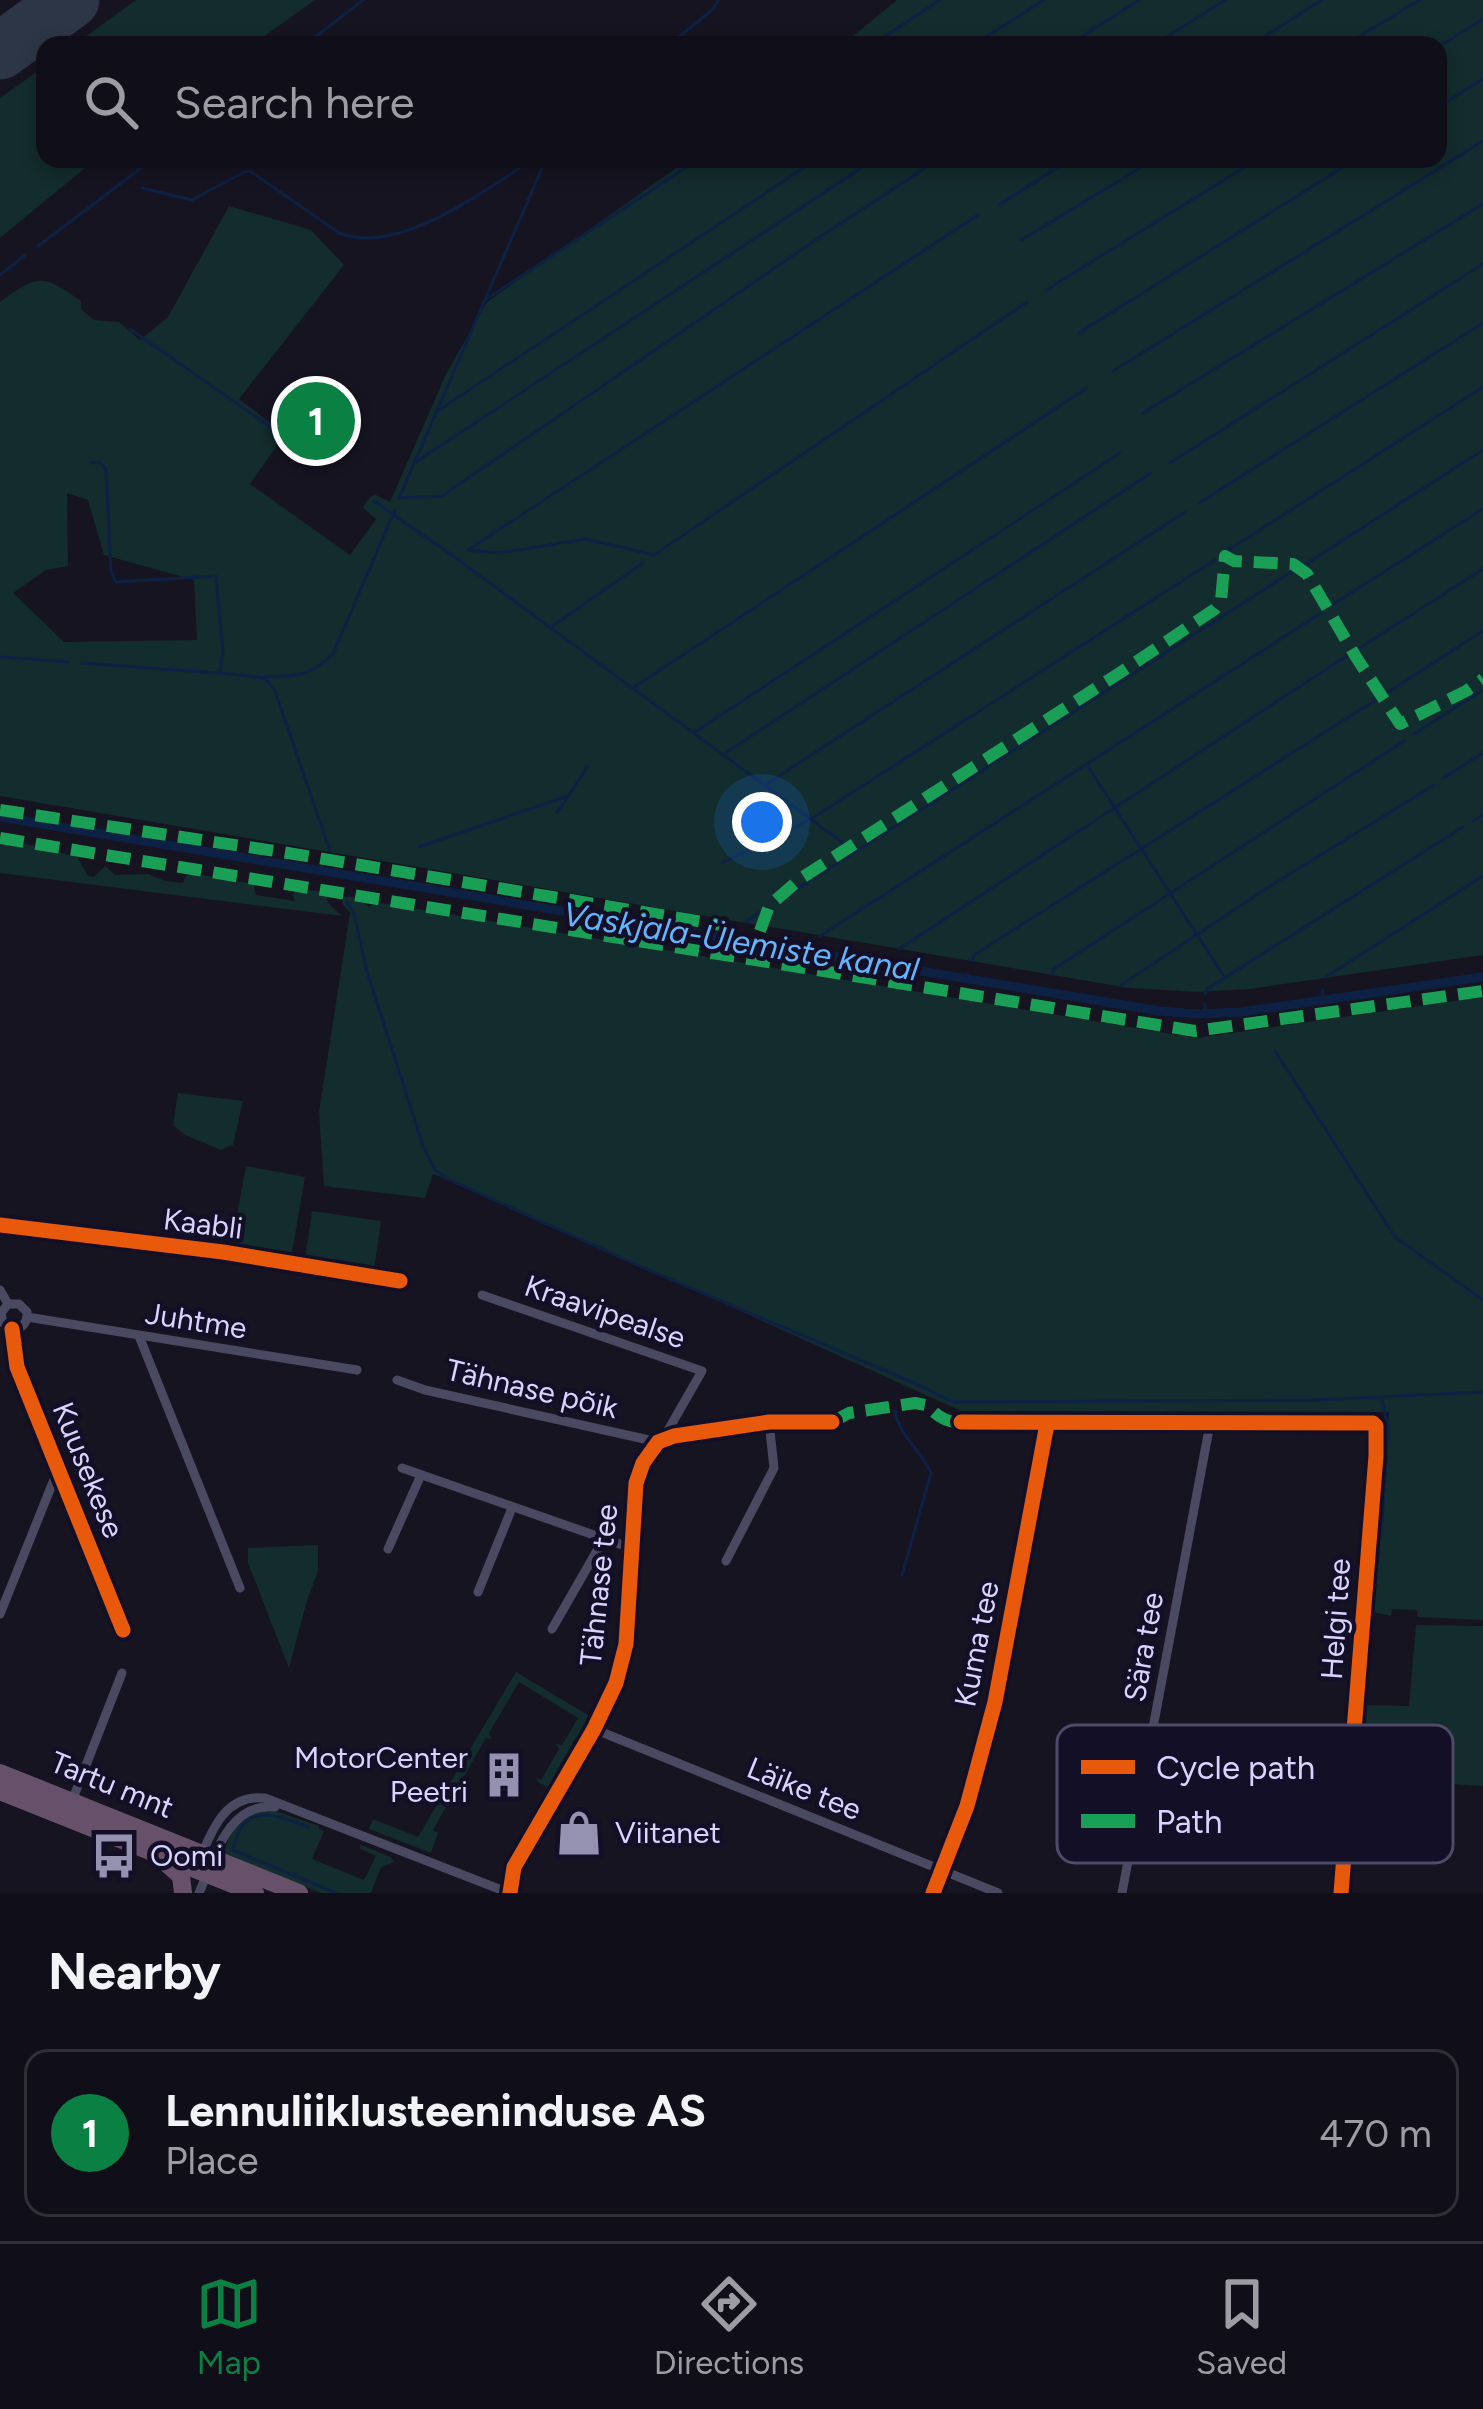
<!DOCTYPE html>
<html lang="en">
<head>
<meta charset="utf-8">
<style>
	:root { --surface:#100f19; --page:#1e1d26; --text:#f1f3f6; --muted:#9c9ca2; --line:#302f38; --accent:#0b8043 }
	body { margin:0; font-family:Figtree,sans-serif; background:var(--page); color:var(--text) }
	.you { position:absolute; left:762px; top:822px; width:42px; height:42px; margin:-30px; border:9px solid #fff; border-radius:50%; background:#1a73e8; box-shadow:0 0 0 18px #1a73e833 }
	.badge { display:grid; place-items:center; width:78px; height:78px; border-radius:50%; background:var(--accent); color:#fff; font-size:39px; font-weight:700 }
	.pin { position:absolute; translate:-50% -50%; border:6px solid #fff; box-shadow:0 3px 12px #0006 }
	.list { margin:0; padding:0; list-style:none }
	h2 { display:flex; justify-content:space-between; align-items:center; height:156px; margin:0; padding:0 48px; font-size:51px }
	h2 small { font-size:39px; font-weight:400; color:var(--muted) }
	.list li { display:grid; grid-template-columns:78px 1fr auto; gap:36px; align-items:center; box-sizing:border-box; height:168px; margin:0 24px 24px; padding:0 24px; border:3px solid var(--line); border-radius:24px }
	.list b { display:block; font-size:45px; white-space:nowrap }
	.list p { margin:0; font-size:39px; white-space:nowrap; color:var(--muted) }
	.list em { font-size:39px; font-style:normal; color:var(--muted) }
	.icon { flex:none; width:66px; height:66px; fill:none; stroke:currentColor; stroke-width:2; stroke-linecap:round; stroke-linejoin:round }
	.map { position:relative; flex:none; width:1483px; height:1893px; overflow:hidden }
	.search { position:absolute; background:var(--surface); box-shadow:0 6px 18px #0003; left:36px; right:36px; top:36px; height:132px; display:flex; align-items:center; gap:30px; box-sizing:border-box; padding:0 42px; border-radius:24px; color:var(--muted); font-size:45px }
	.sheet { height:348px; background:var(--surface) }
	nav { display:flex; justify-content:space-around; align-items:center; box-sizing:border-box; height:168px; border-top:3px solid var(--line); background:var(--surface); font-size:33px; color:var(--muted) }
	nav a { display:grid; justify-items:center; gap:6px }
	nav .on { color:var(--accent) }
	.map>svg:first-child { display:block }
</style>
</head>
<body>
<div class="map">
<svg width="1483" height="1893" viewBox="0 0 1483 1893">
	<rect width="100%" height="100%" fill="#161421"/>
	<g fill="#132c2d" fill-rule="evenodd">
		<polygon points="136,0 315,0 252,45 74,45"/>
		<path d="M 897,0 L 1483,0 L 1483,955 L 1250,989 L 1198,992 L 1129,988 L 0,796 L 0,302 C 38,274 42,274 81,301 L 81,309 L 94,320 L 119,322 L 140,340 L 168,317 L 229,206 L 311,230 L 344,265 L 239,399 L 277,428 L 277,446 L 250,484 L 350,555 L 376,519 L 363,508 C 366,502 369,496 376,495 L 390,502 L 446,374 L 487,302 L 689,159 L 1438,159 L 1438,45 L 842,45 ZM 67,493 L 88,500 L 104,555 L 194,580 L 197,640 L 64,642 L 13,593 L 46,570 L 68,566 Z"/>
		<polygon points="45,66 45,159 96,159 0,238 0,98"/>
		<polygon points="0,840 37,846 77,857 88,876 94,877 105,866 115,875 148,874 165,881 183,883 186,876 191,873 253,884 256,895 295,901 293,895 296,890 323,891 326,893 328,903 342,916 0,873"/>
		<polygon points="344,897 357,897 369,907 376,902 1196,1038 1483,997 1483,1620 1418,1617 1417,1610 1392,1609 1391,1616 1373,1612 1389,1412 961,1411 483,1194 433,1174 425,1198 324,1186 319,1112 350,913 342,903"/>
		<polygon points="178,1093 243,1101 233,1145 221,1150 185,1135 173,1125"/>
		<polygon points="246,1166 305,1177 291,1258 231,1247"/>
		<polygon points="312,1211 381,1221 374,1270 305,1260"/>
		<polygon points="318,1545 318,1571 307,1600 289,1668 248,1563 248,1548"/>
		<polygon points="1416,1625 1483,1626 1483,1786 1436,1783 1433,1768 1422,1766 1417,1783 1358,1782 1365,1705 1409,1706"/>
		<polygon points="516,1672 593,1718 581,1741 575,1739 560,1765 565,1768 556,1784 548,1787 538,1782 536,1778 541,1780 559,1749 556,1744 562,1745 578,1718 519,1682 489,1733 492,1739 486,1738 460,1783 464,1789 457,1787 433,1830 438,1833 431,1853 369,1829 373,1819 418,1837"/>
		<path d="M 270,1809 L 319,1826 L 319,1829 L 324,1831 L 312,1859 L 364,1880 L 376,1856 L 359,1848 L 361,1845 L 391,1857 L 394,1862 L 381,1867 L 371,1893 L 321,1893 L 223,1853 C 235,1824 238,1817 270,1809 Z"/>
	</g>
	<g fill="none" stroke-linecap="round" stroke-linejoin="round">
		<g stroke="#0d2144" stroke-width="3">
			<polyline points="305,45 363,0"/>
			<polyline points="669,45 712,10 719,0"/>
			<polyline points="872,45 940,0"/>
			<polyline points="973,45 1044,0"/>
			<polyline points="1069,45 1139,0"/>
			<polyline points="1154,45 1225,0"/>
			<polyline points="1251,45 1322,0"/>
			<polyline points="1345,45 1420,0"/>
			<polyline points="1438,47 1483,19"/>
			<polyline points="1438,107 1483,79"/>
			<polyline points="546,159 399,498 442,496 823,235 939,159"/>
			<path d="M 142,188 L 192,200 L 244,172 L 250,171 L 339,233 C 399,257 485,189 534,159"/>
			<polyline points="999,205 1071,159"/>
			<polyline points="1021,240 1155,159"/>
			<polyline points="38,246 153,159"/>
			<polyline points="0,275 25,255"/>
			<polyline points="1046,290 1258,159"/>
			<polyline points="485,300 699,159"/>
			<polyline points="130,329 285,437"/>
			<polyline points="1079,333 1356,159"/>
			<polyline points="1113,371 1483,141"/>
			<polyline points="439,410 817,159"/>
			<polyline points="1143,413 1483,204"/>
			<polyline points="416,462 875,159"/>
			<polyline points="91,463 99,462 106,469 111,571 116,582 216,576 223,652 220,673 265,678 275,691 330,851"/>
			<polyline points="1170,463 1483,264"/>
			<polyline points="374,501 456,558 843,843"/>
			<polyline points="1199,503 1483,323"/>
			<polyline points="468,550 498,553 586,539 654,555 1027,302"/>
			<polyline points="468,550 978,215"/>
			<polyline points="1227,551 1483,387"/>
			<polyline points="1306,564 1483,450"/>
			<polyline points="1332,605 1483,509"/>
			<polyline points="551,627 643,563"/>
			<polyline points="1358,649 1483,569"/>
			<polyline points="0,657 68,662"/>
			<polyline points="82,663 218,673"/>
			<path d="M 265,677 C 297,676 309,677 333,654 L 395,510"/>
			<polyline points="633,688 1087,388"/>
			<polyline points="1385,694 1483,631"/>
			<polyline points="695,732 1120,453"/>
			<polyline points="1414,734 1483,690"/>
			<polyline points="727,752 1151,473"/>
			<polyline points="1087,765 1225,978"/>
			<polyline points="1443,778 1483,753"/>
			<polyline points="765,785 1185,512"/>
			<polyline points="557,813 588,766"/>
			<polyline points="1473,821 1483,815"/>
			<polyline points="419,847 568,796"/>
			<polyline points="722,863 811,819 1215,560"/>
			<polyline points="347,902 354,913 366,968 423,1146 435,1170 450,1180 644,1268 919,1385 946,1399 956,1402 1315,1400 1483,1392"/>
			<polyline points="777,902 1293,571"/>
			<polyline points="745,922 762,911"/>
			<polyline points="820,936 1321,613"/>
			<polyline points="739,941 741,934"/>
			<polyline points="899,949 1348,655"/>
			<polyline points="812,954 814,948"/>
			<polyline points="972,961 974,955 1377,699"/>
			<polyline points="887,966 891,960"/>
			<polyline points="1052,974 1054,969 1404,741"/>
			<polyline points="1326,977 1483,876"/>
			<polyline points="966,978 968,974"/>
			<polyline points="1121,985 1264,890 1434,785"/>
			<polyline points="1205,994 1207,989 1463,827"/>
			<polyline points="1322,1000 1323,990"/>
			<polyline points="1205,1014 1205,1004"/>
			<polyline points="1275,1051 1395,1237 1483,1300"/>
			<path d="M 895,1411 C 899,1436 921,1450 931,1473 L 902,1575"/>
			<polyline points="1381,1535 1388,1428 1382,1400"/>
			<polyline points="1368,1673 1372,1623"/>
			<polyline points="1360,1780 1367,1688"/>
			<path d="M 308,1827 C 273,1814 243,1801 233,1850 L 336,1893"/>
		</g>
		<polyline stroke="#0d2144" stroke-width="9" points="0,817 1160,1011 1197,1014 1241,1012 1483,977"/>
		<polyline stroke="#2c3646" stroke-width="57" points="0,51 71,0"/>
		<g stroke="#4a4962" stroke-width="9">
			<polyline points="0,1225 223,1252 400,1281"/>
			<path d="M 0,1290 L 8,1304 L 19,1304 L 27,1312 C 28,1322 23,1329 12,1329 L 3,1323 L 1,1313 L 8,1304"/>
			<polyline points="27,1317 357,1370"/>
			<polyline points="12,1329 17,1367 123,1630"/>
			<polyline points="139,1336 240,1588"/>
			<polyline points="397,1380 425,1390 658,1442 667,1432 702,1371 482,1295"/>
			<polyline points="961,1422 1373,1423 1376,1426 1376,1456 1341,1893"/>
			<polyline points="402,1468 634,1549"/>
			<polyline points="388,1549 421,1475"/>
			<polyline points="726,1561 774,1468 769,1422"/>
			<polyline points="478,1592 512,1508"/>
			<polyline points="0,1614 53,1482 60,1474"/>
			<polyline points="552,1629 603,1540"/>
			<polyline points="594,1729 998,1893"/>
			<polyline points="72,1801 122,1673"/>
			<path d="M 202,1854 C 214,1825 228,1794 265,1798 L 499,1889 L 510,1890"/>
			<path d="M 199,1893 C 215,1857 228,1802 275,1807"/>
			<polyline points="510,1893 514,1867 594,1729 616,1683 626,1644 636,1483 643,1463 658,1442 674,1436 769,1422 832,1422"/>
			<polyline points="933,1893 967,1806 995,1702 1047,1424"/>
			<polyline points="1122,1893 1210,1424"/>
		</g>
		<g stroke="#67516a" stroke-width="18">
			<polyline points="0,1773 299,1893"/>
			<polyline points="0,1791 255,1893"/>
			<polyline points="164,1861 181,1876 183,1893"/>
		</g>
		<g stroke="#1a9f57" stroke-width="12" stroke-dasharray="24 12" stroke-linecap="butt">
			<polyline points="0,810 282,852 721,925"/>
			<polyline points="0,838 1195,1031 1483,991"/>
			<polyline points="760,931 769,906 800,879 1118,674 1215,609 1221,601 1225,556 1234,561 1293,564 1307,574 1356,657 1400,724 1466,691 1483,679"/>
			<path d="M 832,1422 L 849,1413 L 915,1403 L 926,1405 C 937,1415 944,1423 961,1422"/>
		</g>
		<g stroke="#130f26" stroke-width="22">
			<g id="cycleway">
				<polyline points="0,1225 223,1252 400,1281"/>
				<polyline points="12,1329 17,1367 123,1630"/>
				<polyline points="961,1422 1373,1423 1376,1426 1376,1456 1341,1893"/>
				<polyline points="510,1893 514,1867 594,1729 616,1683 626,1644 636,1483 643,1463 658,1442 674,1436 769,1422 832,1422"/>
				<polyline points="933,1893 967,1806 995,1702 1047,1424"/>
			</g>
		</g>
		<use href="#cycleway" stroke="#e8590c" stroke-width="15"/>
	</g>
	<defs>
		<g id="building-bare" transform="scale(3.6)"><path d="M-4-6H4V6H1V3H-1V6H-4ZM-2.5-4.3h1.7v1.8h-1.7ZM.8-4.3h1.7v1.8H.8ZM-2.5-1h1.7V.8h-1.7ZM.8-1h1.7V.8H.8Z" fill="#9591b1" stroke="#130f26" stroke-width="2.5" paint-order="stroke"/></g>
		<g id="shop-bare" transform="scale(3.6)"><path d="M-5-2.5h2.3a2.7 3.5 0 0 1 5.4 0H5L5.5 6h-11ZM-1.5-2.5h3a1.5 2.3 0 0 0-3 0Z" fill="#9591b1" stroke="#130f26" stroke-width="2.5" paint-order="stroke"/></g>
		<g id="bus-bare" transform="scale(3.6)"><path d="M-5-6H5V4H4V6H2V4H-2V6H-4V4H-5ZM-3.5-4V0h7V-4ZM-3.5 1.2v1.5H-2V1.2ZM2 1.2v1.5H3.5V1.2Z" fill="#9591b1" stroke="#130f26" stroke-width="2.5" paint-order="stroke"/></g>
	</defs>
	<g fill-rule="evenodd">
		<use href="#building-bare" x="504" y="1775"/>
		<use href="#shop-bare" x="579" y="1833"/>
		<use href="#bus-bare" x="114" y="1856"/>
	</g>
	<g text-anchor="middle" stroke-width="9" stroke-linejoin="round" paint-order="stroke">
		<g font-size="30" fill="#d9d4ff" stroke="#130f26">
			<text transform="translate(203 1224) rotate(7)" y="10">Kaabli</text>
			<text transform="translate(605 1312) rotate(19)" y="10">Kraavipealse</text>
			<text transform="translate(196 1321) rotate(9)" y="10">Juhtme</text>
			<text transform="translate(532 1389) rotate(13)" y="10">Tähnase põik</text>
			<text transform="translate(88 1470) rotate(68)" y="10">Kuusekese</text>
			<text transform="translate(599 1585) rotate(-84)" y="10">Tähnase tee</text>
			<text transform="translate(1336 1619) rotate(-86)" y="10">Helgi tee</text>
			<text transform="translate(977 1644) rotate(-79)" y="10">Kuma tee</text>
			<text transform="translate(1144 1647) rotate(-80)" y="10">Sära tee</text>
			<text transform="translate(112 1785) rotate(22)" y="10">Tartu mnt</text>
			<text transform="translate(804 1789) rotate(22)" y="10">Läike tee</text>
		</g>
		<g font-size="30" fill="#d9d4ff" stroke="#130f26" text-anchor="start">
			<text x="468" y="1768" text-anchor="end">MotorCenter<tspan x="468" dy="34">Peetri</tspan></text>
			<text x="615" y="1843">Viitanet</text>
			<text x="150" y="1866">Oomi</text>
		</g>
		<g font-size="33" font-style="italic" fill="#62b6ff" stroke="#130f26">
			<text transform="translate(741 941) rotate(9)" y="12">Vaskjala-Ülemiste kanal</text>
		</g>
	</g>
	<rect x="1057" y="1725" width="396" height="138" rx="18" fill="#130f26" stroke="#4e4a67" stroke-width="3"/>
	<rect x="1081" y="1760" width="54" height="14" fill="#e8590c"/>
	<rect x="1081" y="1814" width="54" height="14" fill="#1a9f57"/>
	<g font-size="33" fill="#d9d4ff">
		<text x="1156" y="1779">Cycle path</text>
		<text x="1156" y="1833">Path</text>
	</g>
</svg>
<div class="you"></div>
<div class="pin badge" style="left:316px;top:421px">1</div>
<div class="search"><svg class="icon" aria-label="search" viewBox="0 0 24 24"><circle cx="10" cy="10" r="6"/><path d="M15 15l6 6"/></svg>Search here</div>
</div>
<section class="sheet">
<h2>Nearby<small></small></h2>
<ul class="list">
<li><span class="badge">1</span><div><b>Lennuliiklusteeninduse AS</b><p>Place</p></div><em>470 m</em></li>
</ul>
</section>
<nav>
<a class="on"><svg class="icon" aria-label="map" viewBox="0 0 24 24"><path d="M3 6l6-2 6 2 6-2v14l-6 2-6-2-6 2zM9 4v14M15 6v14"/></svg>Map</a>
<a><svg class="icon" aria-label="directions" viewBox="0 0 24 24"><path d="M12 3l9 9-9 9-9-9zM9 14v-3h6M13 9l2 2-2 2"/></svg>Directions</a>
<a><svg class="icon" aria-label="saved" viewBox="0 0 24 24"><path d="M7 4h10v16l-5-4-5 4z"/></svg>Saved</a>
</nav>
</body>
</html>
